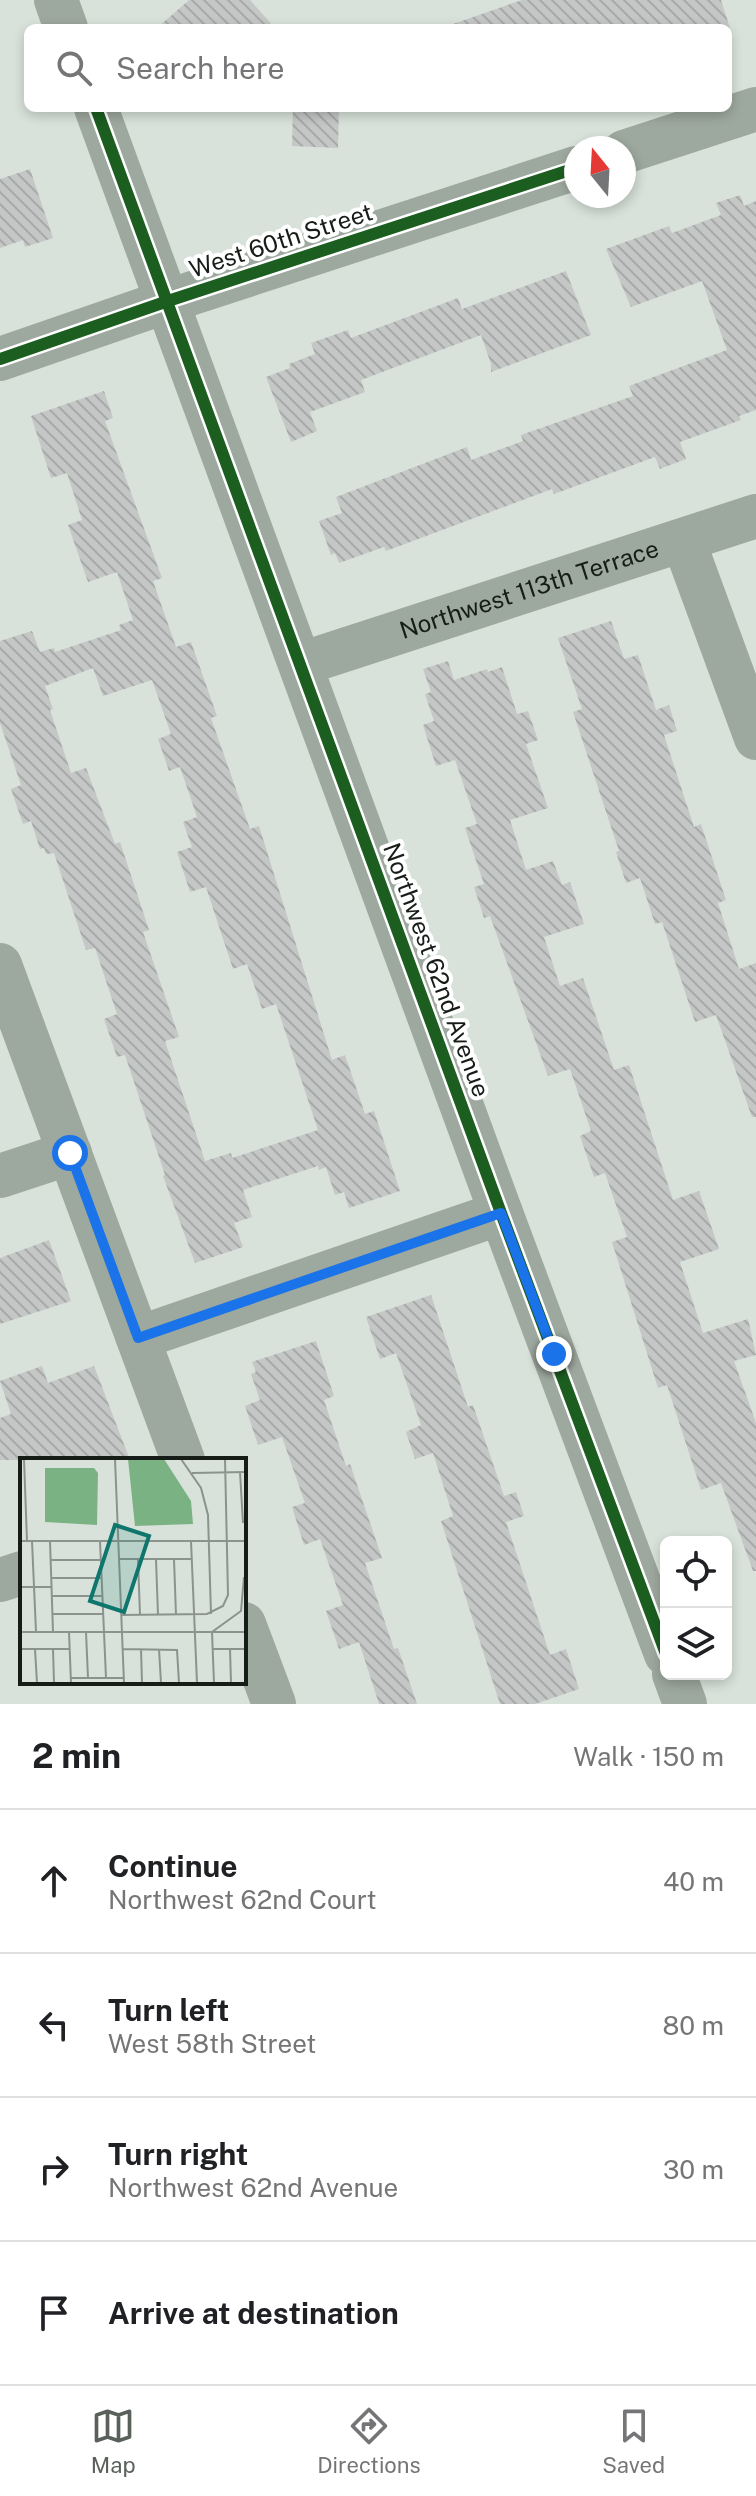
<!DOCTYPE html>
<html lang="en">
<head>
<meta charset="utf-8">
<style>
	:root { --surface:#fff; --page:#f2f2f2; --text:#202124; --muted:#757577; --line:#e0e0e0; --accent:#5a615b }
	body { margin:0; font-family:"Public Sans",sans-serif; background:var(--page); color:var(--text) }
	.controls { position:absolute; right:24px; bottom:24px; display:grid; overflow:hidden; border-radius:12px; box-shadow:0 4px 12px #0003 }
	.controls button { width:72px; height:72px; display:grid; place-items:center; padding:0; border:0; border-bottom:2px solid var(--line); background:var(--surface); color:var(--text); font:40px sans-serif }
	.compass { position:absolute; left:564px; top:136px; width:72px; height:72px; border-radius:50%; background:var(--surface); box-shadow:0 4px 12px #0003; rotate:342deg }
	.stop { position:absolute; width:24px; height:24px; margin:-18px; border:6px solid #1a73e8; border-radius:50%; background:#fff }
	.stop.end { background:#1a73e8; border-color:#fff; box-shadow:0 2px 8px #0008 }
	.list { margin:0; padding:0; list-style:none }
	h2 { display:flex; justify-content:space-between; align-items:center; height:104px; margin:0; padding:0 32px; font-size:34px }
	h2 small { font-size:26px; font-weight:400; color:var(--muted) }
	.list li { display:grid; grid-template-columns:52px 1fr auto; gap:24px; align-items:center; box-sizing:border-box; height:144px; padding:0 32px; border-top:2px solid var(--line) }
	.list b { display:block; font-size:30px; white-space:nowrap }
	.list p { margin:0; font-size:26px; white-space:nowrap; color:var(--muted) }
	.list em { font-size:26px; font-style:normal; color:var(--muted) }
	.icon { flex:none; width:44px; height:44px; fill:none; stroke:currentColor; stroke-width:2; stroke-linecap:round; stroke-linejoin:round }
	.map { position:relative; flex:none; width:756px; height:1704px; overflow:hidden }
	.search { position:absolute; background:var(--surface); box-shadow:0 4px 12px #0003; left:24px; right:24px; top:24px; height:88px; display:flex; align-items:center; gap:20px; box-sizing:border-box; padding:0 28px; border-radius:12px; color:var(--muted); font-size:30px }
	.sheet { height:680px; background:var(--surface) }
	nav { display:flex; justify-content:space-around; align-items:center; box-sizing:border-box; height:112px; border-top:2px solid var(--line); background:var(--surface); font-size:22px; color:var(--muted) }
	nav a { display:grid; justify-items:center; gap:4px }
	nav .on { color:var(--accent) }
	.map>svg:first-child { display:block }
</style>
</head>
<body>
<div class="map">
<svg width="756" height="1704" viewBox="0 0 756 1704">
	<defs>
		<pattern id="building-back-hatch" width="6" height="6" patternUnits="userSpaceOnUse" patternTransform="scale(2)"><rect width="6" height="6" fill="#c5c7c6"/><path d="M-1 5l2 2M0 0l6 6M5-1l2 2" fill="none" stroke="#a8aaa9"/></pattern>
	</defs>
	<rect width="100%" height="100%" fill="#d8e2da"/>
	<g fill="url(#building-back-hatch)" fill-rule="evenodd">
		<polygon points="189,0 250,0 275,28 157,28"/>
		<polygon points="522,0 721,0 730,28 454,28 453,24"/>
		<polygon points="293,108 339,108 338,148 292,146"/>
		<polygon points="30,169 53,238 25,247 23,240 0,248 0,179"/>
		<polygon points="740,195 744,206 756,201 756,410 739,416 741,420 680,442 686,459 660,469 655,457 554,494 552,489 386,551 384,547 339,563 335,553 331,555 319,521 342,513 336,497 467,447 471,460 523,441 521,435 633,396 629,386 727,350 702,281 631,307 606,249 669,226 672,233 721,215 716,203"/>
		<polygon points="566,271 591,335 491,372 491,364 481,335 361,380 365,392 310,412 317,431 291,442 266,377 290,368 289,364 315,354 311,343 348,330 351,338 458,298 462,309"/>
		<path d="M 104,391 L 113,418 L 105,421 L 162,578 L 153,581 L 176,647 L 191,642 L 217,716 L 211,718 L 250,829 L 259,826 L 332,1060 L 345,1055 L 365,1114 L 374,1111 L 400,1191 L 349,1208 L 344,1192 L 335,1195 L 326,1167 L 319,1170 L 318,1166 L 243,1190 L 252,1217 L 234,1223 L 243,1247 L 195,1263 L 163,1176 L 165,1175 L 125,1055 L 117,1057 L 104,1019 L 117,1014 L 95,948 L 86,950 L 54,853 L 46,854 L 44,848 L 40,849 L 31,821 L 23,824 L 11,789 L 21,785 L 0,723 L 0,641 L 32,631 L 40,652 L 54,648 L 55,652 L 121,630 L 119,625 L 133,620 L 117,572 L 88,582 L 68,525 L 82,520 L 67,473 L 51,478 L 31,416 ZM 93,668 L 103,696 L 152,680 L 171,734 L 158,739 L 169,771 L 180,767 L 197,817 L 183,822 L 192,847 L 177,852 L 190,892 L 206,887 L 233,969 L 247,964 L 262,1009 L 276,1004 L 318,1130 L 232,1158 L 231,1153 L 205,1161 L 165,1041 L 179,1037 L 143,932 L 149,930 L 120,842 L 115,844 L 86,768 L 71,773 L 50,710 L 53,709 L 45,686 Z"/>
		<polygon points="611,621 624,659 638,655 656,710 669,705 677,731 664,735 694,827 701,824 726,900 718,903 739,969 756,963 756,1117 752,1117 716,1015 695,1022 662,922 655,924 640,878 626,883 616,852 619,851 573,712 582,709 558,638"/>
		<polygon points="448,661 454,680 487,669 488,672 502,667 517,714 528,711 538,740 526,744 548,808 510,820 526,870 553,861 562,885 570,882 584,924 544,937 560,986 583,978 614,1070 629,1065 673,1200 699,1191 719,1249 680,1262 703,1333 748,1319 756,1355 734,1361 756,1423 756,1571 753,1571 721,1483 701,1490 667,1385 658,1388 612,1242 627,1237 605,1173 594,1177 580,1136 591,1131 570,1069 548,1076 490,916 484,918 474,887 484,884 465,828 477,824 455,760 436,766 423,725 434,721 425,694 431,692 423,669"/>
		<polygon points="49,1240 71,1301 0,1324 0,1258"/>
		<polygon points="431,1295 468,1407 473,1405 504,1496 516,1492 524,1516 506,1522 550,1655 566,1649 579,1689 535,1704 500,1704 441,1521 453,1516 433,1453 415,1459 406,1432 421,1425 396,1353 380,1359 366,1317"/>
		<polygon points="316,1341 334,1396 324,1400 346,1466 350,1464 382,1558 365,1563 394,1649 398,1648 417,1704 379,1704 359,1642 339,1649 326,1611 343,1605 320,1539 304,1545 292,1507 305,1503 282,1437 258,1445 245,1406 260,1400 251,1374 256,1372 252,1362"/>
		<polygon points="42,1366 48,1383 94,1366 130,1460 0,1460 0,1418 11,1414 0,1381"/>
	</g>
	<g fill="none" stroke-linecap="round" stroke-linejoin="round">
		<g stroke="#9da89e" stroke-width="44">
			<polyline points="56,0 66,28"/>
			<polyline points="96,108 501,1213 666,1654"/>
			<polyline points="624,152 756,109"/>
			<polyline points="0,359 168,301 576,168"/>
			<polyline points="684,542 756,738"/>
			<path id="s1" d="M 301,664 L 756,516"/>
			<polyline points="0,965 183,1460"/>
			<polyline points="0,1176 70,1153"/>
			<polyline points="138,1338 501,1213"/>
			<polyline points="0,1580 22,1573"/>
			<polyline points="244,1624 274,1704"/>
			<polyline points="674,1674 685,1704"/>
		</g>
		<g stroke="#fff" stroke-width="17">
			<g id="cycleway">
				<polyline points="96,108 501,1213 666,1654"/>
				<polyline points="0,359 168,301 576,168"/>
			</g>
		</g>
		<use href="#cycleway" stroke="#1b5e20" stroke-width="12"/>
	</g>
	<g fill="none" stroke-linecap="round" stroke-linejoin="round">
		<polyline stroke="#1a73e8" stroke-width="10" points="70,1153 138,1338 501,1213 554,1354"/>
	</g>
	<g text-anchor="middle" stroke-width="8" stroke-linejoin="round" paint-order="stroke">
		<g font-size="24" fill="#161c17" stroke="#fff">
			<text transform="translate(281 241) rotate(-18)" y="8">West 60th Street</text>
			<text dy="8" stroke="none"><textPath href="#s1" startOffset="240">Northwest 113th Terrace</textPath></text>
			<text transform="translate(436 970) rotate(70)" y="8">Northwest 62nd Avenue</text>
		</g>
	</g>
	<g transform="translate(20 1458)">
		<rect width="226" height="226" fill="#d8e2da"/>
		<path d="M 108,1 L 144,1 L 171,43 L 173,66 L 115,68 ZM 25,10 L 74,10 L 78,15 L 77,67 L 25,64 Z" fill="#7bb284"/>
		<path fill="none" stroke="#8a938c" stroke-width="2" d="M 4,1 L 7,83M 95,1 L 104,225M 161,1 L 181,30 L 188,57 L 191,156M 220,14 L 223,65M 172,15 L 226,14M 0,83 L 226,83M 12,83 L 16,174M 30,83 L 33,174M 80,83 L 86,220M 171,83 L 177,225M 99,101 L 172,101M 136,101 L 138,157M 154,101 L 156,157M 30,102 L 81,102M 118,102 L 120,157M 31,120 L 81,120M 0,129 L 31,129M 32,138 L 82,138M 33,156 L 83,156M 101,157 L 187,156 L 203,148 L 208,137 L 205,1M 0,174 L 226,174M 49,174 L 51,225M 66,174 L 68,220M 0,191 L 50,191M 15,191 L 17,225M 33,191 L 34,225M 102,191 L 157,192 L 159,225M 121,191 L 122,225M 139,191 L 141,225M 193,191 L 226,191M 210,191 L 211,225M 51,220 L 103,220M 194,225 L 192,174 L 221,153 L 224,119"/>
		<path fill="#0f766e" fill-opacity="0.15" stroke="#0f766e" stroke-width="4" d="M 95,67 L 129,78 L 104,154 L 70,143 Z"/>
		<rect width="226" height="226" fill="none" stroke="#161c17" stroke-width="4"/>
	</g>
</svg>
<div class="controls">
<button><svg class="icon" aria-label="locate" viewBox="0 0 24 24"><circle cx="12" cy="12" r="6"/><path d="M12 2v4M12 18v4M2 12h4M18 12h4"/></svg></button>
<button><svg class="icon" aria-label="layers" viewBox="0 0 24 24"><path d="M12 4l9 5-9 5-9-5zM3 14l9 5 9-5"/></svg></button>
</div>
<svg class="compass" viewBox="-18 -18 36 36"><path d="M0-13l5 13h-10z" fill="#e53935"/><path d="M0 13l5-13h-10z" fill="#757577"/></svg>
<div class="stop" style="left:70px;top:1153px"></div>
<div class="stop end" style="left:554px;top:1354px"></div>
<div class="search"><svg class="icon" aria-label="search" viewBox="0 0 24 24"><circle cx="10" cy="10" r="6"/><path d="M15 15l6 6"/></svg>Search here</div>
</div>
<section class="sheet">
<h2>2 min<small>Walk · 150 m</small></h2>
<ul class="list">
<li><svg class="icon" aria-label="ahead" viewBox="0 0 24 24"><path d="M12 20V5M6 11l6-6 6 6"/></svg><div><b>Continue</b><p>Northwest 62nd Court</p></div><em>40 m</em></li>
<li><svg class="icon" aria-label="left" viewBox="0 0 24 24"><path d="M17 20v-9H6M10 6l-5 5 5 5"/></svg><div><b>Turn left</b><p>West 58th Street</p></div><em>80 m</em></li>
<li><svg class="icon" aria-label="right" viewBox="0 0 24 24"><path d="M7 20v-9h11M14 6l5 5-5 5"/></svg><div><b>Turn right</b><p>Northwest 62nd Avenue</p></div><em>30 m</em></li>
<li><svg class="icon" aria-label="arrive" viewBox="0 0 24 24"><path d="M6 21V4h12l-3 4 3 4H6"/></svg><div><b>Arrive at destination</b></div></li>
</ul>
</section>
<nav>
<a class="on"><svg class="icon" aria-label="map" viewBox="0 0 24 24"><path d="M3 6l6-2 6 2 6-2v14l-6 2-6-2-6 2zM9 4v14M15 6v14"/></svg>Map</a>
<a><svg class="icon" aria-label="directions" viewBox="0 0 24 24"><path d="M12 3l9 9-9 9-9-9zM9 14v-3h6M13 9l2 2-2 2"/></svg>Directions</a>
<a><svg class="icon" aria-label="saved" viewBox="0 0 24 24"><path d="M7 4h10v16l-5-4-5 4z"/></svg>Saved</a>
</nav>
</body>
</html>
